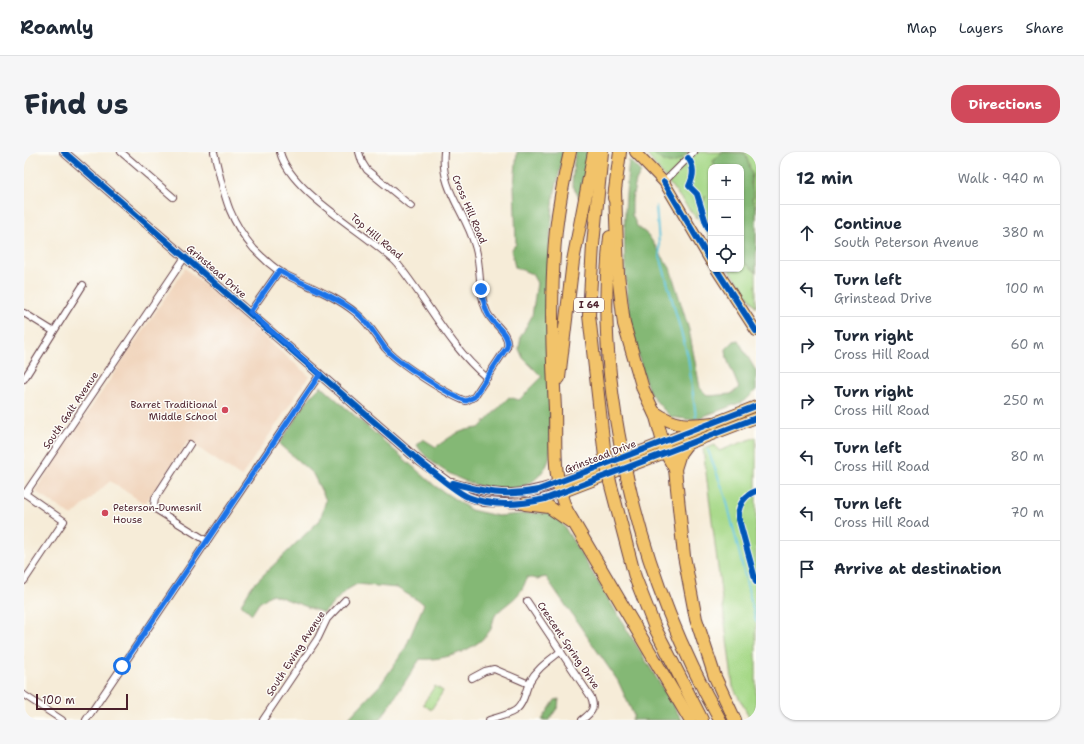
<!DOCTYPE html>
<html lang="en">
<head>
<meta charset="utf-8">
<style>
	:root { --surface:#fff; --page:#f6f6f7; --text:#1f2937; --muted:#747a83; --line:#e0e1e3; --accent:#d1495b }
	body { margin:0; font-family:"Shantell Sans",sans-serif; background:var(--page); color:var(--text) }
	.controls { position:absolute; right:12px; top:12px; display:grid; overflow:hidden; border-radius:8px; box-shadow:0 1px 3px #0004 }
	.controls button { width:36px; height:36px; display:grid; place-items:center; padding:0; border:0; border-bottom:1px solid var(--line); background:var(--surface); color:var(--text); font:20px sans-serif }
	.scale { position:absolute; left:12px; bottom:10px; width:92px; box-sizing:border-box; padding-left:4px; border:2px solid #4a1f2b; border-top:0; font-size:11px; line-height:14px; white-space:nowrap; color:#4a1f2b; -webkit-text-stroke:3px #fdfcf7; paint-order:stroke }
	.stop { position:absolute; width:12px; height:12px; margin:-9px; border:3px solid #1a73e8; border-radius:50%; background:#fff }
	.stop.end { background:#1a73e8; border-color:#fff; box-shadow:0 1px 4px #0008 }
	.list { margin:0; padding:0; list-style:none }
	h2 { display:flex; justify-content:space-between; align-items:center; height:52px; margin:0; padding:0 16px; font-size:17px }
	h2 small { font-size:13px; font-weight:400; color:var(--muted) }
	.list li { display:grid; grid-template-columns:26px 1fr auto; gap:12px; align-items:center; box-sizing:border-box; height:56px; padding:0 16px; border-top:1px solid var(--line) }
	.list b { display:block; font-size:15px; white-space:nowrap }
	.list p { margin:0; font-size:13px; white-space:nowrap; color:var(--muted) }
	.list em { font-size:13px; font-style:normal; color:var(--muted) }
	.icon { flex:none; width:22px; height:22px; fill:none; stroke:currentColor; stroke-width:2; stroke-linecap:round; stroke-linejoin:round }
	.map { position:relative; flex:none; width:732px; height:568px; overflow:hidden; border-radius:16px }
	header { display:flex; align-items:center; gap:24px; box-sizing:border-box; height:56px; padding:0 20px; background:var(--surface); border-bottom:1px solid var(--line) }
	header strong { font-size:19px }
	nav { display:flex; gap:22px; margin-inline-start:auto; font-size:14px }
	.intro { display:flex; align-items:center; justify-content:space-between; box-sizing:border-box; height:96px; padding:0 24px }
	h1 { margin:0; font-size:28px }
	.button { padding:10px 18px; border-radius:16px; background:var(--accent); color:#fff; font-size:14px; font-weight:700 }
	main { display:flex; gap:24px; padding:0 24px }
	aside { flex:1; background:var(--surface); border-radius:16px; box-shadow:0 1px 3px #0004 }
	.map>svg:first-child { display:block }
</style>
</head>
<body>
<header>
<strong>Roamly</strong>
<nav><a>Map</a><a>Layers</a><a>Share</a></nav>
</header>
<div class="intro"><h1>Find us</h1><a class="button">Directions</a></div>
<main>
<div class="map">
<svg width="732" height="568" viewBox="0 0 732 568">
	<rect width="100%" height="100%" fill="#fdfcf7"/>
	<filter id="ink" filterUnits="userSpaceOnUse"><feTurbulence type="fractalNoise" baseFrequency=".025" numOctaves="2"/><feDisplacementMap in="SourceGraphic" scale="8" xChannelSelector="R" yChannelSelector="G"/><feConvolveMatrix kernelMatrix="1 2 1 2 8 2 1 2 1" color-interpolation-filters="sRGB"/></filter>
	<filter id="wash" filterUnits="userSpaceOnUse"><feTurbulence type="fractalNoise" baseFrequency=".012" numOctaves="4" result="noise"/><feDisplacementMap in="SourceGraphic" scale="16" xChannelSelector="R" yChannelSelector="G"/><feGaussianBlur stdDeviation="0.9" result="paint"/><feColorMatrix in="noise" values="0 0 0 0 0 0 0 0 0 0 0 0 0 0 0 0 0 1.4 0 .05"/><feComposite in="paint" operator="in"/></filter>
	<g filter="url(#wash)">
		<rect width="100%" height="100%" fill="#f6ecd8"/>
		<polygon fill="#f1d5bd" points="161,116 285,224 217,325 164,289 121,352 86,329 48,364 11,339"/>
		<g fill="#a6d887" stroke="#787c59">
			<polygon points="621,0 732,0 732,155 705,117 717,117 717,15 687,15 687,88 674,66 682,43 672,66"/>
			<polygon points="732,285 732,568 727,568 709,535 679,297 691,293 695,299"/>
			<polygon points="411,534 419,539 407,558 399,552"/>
		</g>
		<g fill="#84b874" stroke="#676c50">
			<path d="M 493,0 L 540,0 L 530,44 L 525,96 L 526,282 C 526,291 527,302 524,310 C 523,314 520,317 518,320 C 491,358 413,326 393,293 L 399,287 L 412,295 C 426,285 436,277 455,276 L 485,245 L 495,248 L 518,225 L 499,206 L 495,197 L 497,184 L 508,164 L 513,131 L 508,122 L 491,115 L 487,98 L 492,92 L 490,33 Z"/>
			<polygon points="551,0 566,0 555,46 548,32"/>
			<path d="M 628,0 L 665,0 C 648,15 645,15 628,0 Z"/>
			<polygon points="699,0 721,1 728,22 727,32 730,44 728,47 732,56 732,120 717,108 717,15 691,15 689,9"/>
			<path d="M 605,8 L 617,20 L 612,29 L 608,47 L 608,63 L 613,74 L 624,83 L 646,116 L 665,178 L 676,236 L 684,244 L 707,242 L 715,236 L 703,207 L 702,197 L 710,189 L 714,188 L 732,219 L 732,238 L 722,248 L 713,252 L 669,268 L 647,265 C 640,258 633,251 627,242 C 620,230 617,212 613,199 C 598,135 598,73 605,8 Z"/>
			<path d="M 297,234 L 411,334 L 447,358 L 474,364 L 511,361 L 525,361 L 538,371 L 658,568 L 607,568 L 610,564 L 594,529 L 522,425 L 513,427 L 503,425 C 497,446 486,448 472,462 C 469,466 469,472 467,477 C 454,498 420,509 396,507 L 356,568 L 323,568 L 357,532 L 381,497 L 400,452 L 373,436 L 333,432 L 321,439 L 300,461 L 248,442 L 235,451 L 228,462 L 217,452 L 228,434 L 296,368 L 302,348 L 289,322 L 255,292 L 286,245 Z"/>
			<polygon points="535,547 534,555 525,568 518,568 531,548"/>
		</g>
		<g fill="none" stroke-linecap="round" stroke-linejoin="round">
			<g stroke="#62c6df" stroke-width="2">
				<polyline points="632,54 636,104 664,205 672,265"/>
				<polyline points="684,298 702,346 732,470"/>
			</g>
		</g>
	</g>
	<g filter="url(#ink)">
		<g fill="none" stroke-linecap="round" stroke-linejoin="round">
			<g stroke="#643e45" stroke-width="8">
				<g id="minor">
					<polyline points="97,0 149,45"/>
					<path d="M 190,0 C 200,40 202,64 230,97 C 240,107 248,115 260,122 C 284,134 312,144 332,161 C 345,171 352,184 361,196 C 373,210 425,244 442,249 L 450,245 L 483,195 C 486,180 468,172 463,160 C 453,139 458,115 451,94 C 442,60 416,38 420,0"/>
					<path d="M 256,0 C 266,40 341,80 372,110 C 404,149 424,193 463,226"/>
					<polyline points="335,0 338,10 343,18 387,54"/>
					<polyline points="640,30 670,0"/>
					<polyline points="226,160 255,119"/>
					<polyline points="0,161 29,179"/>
					<polyline points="0,227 59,133"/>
					<polyline points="166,292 131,346 130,354 133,358 183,389"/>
					<polyline points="0,341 40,369 0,429"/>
					<polyline points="1,342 161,105"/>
					<path d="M 503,449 L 567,545 C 572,557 567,561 558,568"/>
					<polyline points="448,526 461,519 470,517 505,532"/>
					<polyline points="0,543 38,568"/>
					<polyline points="62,568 296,222"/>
					<polyline points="239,568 294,486 303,467 321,448"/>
					<path d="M 465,568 C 474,565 486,563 493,557 C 501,550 501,538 506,529 C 513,516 526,508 537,499"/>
				</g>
			</g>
			<g stroke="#643e45" stroke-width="10">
				<g id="tertiary">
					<polyline points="40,0 394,308 443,344 460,350 501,352 537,341"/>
					<path d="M 428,331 C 474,343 489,346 535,331"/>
				</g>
			</g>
			<g stroke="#643e45" stroke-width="12">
				<g id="primary">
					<polyline points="611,0 640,30 687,110"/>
					<polyline points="692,117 732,179"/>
					<polyline points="535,331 732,254"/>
					<polyline points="537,341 732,266"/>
				</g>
			</g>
			<g stroke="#643e45" stroke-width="14">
				<g id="motorway">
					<path d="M 546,0 C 540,26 535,51 532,78 C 526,137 528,198 531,257 C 532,291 528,328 543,359 L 666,568"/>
					<polyline points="578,0 569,93 565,163 581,305"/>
					<polyline points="591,39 594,122 600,172 619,237 632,265 642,301 651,317 660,404 672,467 691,525 711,568"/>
					<polyline points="590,46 596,0"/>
					<path d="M 586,85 C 578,155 584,231 598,300"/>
					<polyline points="535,226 549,109 570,0"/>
					<path d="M 630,260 C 652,275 663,274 689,271"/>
					<polyline points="651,317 656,301 662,293"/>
					<path d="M 603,325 C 622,411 653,491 696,568"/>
					<polyline points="586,330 611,425 631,476 678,568"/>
					<polyline points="501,352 525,355 547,370"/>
				</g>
			</g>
			<use href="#minor" stroke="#fff" stroke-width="6"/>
			<use href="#tertiary" stroke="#fff" stroke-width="8"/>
			<use href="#primary" stroke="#f2c36a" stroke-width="10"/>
			<use href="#motorway" stroke="#f2c36a" stroke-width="12"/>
			<g stroke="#643e45" stroke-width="14" stroke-linecap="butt">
				<g id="motorway-bridge">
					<polyline points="598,300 603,325"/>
					<polyline points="581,305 586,330"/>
				</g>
			</g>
			<use href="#motorway-bridge" stroke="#f2c36a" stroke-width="12"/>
			<g stroke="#fdfcf7" stroke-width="8">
				<g id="cycleway">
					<path d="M 40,0 L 394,308 C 405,317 432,340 444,345 C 469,355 496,353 521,347 L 732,266"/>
					<path d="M 664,6 C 671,15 670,24 665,34 L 673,42 L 682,71 L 687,82"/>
					<polyline points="640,30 687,110"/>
					<polyline points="692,117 732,179"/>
					<path d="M 429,331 C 461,340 481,345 514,338 L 732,254"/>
					<path d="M 732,339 C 721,343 715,352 714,364 L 732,430"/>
				</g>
			</g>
			<use href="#cycleway" stroke="#0057b8" stroke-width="6"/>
		</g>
	</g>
	<g fill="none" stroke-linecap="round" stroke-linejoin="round" filter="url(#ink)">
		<path stroke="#1a73e8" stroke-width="5" d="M 98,514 L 296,222 L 226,160 L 255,119 C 280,133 310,143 333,161 C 345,171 352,184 361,196 C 373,210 425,243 442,249 L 450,245 L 483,195 C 486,181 471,175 465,164 C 460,156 459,146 457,137"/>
	</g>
	<g fill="#d1495b" stroke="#fdfcf7" stroke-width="1.5">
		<circle cx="201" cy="258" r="4"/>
		<circle cx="81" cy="361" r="4"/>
	</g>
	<g text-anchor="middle" stroke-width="3" stroke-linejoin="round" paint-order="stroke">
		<rect fill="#fdfcf7" stroke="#806168" stroke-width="1" x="550" y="146" width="30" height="14" rx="3"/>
		<g font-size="9" font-weight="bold" fill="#4a1f2b">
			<text x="565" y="156">I 64</text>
		</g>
		<g font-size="10" fill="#4a1f2b" stroke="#fdfcf7">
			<text transform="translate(446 57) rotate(67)" y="4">Cross Hill Road</text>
			<text transform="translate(353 84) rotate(40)" y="4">Top Hill Road</text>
			<text transform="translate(193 119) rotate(41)" y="4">Grinstead Drive</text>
			<text transform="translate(46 258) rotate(-56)" y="4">South Galt Avenue</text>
			<text transform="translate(576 304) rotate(-21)" y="4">Grinstead Drive</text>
			<text transform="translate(545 493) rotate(56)" y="4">Crescent Spring Drive</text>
			<text transform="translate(271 501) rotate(-57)" y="4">South Ewing Avenue</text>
		</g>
		<g font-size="10" fill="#4a1f2b" stroke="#fdfcf7" text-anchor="end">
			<text x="193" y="256">Barret Traditional<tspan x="193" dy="12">Middle School</tspan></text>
			<text x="89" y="359" text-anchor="start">Peterson-Dumesnil<tspan x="89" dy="12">House</tspan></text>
		</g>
	</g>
</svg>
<div class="controls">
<button>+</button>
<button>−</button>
<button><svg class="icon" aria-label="locate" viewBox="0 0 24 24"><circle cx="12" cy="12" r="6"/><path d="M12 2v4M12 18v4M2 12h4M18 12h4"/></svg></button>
</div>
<div class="scale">100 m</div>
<div class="stop" style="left:98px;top:514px"></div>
<div class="stop end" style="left:457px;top:137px"></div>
</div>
<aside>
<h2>12 min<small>Walk · 940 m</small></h2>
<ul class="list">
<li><svg class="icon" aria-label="ahead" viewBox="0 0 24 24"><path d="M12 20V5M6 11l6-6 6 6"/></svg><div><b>Continue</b><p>South Peterson Avenue</p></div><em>380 m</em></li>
<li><svg class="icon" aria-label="left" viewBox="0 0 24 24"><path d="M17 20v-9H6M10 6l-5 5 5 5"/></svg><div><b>Turn left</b><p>Grinstead Drive</p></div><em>100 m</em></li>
<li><svg class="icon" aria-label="right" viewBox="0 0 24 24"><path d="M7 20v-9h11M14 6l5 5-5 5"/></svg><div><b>Turn right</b><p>Cross Hill Road</p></div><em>60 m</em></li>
<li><svg class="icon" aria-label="right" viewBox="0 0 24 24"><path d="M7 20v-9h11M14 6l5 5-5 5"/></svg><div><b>Turn right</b><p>Cross Hill Road</p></div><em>250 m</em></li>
<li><svg class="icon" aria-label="left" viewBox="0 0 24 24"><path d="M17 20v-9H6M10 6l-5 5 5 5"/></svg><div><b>Turn left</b><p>Cross Hill Road</p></div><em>80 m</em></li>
<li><svg class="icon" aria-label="left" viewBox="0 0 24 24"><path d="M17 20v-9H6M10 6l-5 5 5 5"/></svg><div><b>Turn left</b><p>Cross Hill Road</p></div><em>70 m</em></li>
<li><svg class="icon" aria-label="arrive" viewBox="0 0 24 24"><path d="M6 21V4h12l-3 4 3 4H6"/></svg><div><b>Arrive at destination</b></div></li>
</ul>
</aside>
</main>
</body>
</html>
